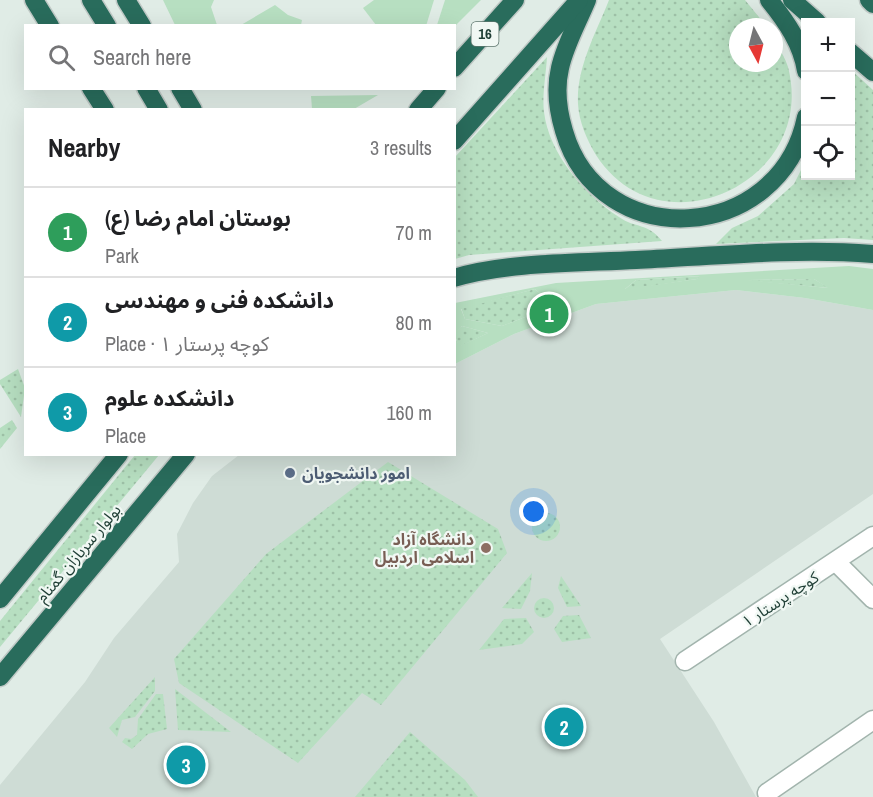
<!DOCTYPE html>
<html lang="en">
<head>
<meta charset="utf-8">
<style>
	:root { --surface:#fff; --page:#f2f2f2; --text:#202124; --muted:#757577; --line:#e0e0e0; --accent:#834637 }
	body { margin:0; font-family:"Archivo Narrow","Noto Sans Arabic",sans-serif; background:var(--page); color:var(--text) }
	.controls { position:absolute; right:18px; top:18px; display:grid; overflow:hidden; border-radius:0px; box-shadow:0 6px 24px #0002 }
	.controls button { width:54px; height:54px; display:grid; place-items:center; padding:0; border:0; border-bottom:2px solid var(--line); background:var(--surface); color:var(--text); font:30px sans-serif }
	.compass { position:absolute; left:729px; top:18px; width:54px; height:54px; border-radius:50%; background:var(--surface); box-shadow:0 6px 24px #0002; rotate:173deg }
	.you { position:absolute; left:534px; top:512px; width:21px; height:21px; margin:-15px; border:4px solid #fff; border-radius:50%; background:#1a73e8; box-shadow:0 0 0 9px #1a73e833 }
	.badge { display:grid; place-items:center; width:39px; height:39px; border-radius:50%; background:var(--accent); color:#fff; font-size:20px; font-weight:700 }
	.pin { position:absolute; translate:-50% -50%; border:3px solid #fff; box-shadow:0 2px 6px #0006 }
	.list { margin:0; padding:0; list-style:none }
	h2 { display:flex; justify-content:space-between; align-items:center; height:78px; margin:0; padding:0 24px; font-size:26px }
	h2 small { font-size:20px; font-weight:400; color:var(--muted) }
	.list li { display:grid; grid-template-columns:39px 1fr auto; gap:18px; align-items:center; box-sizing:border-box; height:90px; padding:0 24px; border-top:2px solid var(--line) }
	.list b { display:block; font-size:22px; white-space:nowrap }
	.list p { margin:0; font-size:20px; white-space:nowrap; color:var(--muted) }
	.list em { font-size:20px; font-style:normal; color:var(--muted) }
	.icon { flex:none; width:33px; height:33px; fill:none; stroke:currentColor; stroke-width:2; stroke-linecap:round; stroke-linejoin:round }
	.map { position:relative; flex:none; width:873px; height:797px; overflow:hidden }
	.search { position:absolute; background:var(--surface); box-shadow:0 6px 24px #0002; left:24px; top:24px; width:432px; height:66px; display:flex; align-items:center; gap:15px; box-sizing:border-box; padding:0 21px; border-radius:0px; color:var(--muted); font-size:22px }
	.panel { position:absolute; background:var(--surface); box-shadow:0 6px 24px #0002; left:24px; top:108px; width:432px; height:348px; border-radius:0px }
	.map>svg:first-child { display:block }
</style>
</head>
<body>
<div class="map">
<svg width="873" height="797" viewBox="0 0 873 797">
	<defs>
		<pattern id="grass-dots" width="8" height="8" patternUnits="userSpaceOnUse" patternTransform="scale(1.5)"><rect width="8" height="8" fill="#b7dfc1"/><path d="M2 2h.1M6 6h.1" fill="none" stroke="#9dc0a6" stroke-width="1.8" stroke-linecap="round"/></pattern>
	</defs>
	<rect width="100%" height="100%" fill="#e0ece6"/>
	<polygon fill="#cedcd5" points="736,290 805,298 873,310 873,494 660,639 714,722 756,797 0,797 0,785 85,682 114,638 179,562 177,534 193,503 212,476 239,455 454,454 455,364 514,334 596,304"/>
	<g fill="url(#grass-dots)">
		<path d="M 609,0 L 745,0 L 767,27 L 738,27 L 738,63 L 774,63 L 774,38 C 778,47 785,57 788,67 C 818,182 660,255 596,155 C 587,140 579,122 578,104 C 576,68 596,33 609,0 Z"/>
		<path d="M 547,57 C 546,74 542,95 544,112 C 549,154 585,195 619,217 C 636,229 647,222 662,241 L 469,255 L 455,259 L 455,157 Z"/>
		<polygon points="851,70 873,90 873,240 844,238 716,244 732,228 758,216 794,184 805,162 806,176 850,176"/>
		<polygon points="702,276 697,279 624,290 636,280"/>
		<polygon points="814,279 829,288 741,280"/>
		<polygon points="535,289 544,297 564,302 502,326 465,319 461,308"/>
		<polygon points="462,326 488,333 459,347 454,333"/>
		<polygon points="18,369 25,388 21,417 0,384 0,380"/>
		<polygon points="12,420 17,428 0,449 0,428"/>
		<polygon points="135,455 159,455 0,647 0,621"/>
		<polygon points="388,462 498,529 507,553 381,705 362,693 298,763 179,683 174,659 266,554"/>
		<circle cx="546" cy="527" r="14"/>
		<polygon points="532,573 530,591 521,609 502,608"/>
		<polygon points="561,576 581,606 567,607 558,588"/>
		<circle cx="544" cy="608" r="10"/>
		<polygon points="579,615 591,638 562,642 554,629 563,616"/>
		<polygon points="526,618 534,632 522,644 479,650 504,619"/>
		<polygon points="155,677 155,691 135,717 122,720 117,737 109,728"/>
		<polygon points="175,689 231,732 178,730"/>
		<polygon points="156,694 163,694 167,729 148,734 132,749 122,742 125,738 131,739 137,735 138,719"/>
		<polygon points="410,732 465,780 478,797 355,797"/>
	</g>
	<g fill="#b7dfc1" fill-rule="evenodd">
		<polygon points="163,0 214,0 211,7 217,25 175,25"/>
		<polygon points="374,0 434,0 426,26 376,25 363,8"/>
		<polygon points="445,0 481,0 455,26 437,25"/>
		<polygon points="275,5 288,15 302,20 301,25 241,25"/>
		<polygon points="378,95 354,109 312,109 311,96"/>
		<path d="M 849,266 L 873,269 L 873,310 L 805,298 L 736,290 L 596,304 L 514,334 L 455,364 L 455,338 L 460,346 L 488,333 L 462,326 L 455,333 L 455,303 L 556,283 ZM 700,276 L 697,279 L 625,289 L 636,280 ZM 814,279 L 828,288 L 748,280 L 749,280 ZM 535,289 L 544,297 L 563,302 L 502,326 L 465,319 L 461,309 Z"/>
	</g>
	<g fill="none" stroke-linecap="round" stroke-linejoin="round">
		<g stroke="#a2b4ad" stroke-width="21">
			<g id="street">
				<polyline points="836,562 873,599"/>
				<polyline points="685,661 873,536"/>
				<polyline points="767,793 873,720"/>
			</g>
		</g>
		<g stroke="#c0c9c6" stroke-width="21">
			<g id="highway">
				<polyline points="34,0 50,26"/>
				<polyline points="91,0 107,26"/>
				<polyline points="126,0 142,26"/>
				<path d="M 587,0 C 578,22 565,45 560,68 C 555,89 558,111 564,131 C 600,255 780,244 806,117"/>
				<path d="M 769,0 C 786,21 802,44 806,71"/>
				<polyline points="792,0 817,22"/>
				<polyline points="869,0 873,4"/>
				<polyline points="850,52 873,72"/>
				<polyline points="454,68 515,0"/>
				<polyline points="91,88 105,110"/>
				<polyline points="146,88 159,110"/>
				<polyline points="180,88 193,110"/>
				<polyline points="418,110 437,88"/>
				<polyline points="454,141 579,0"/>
				<path d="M 454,278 C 505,262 582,263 636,260 C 714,256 795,248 873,254"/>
				<polyline points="0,599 119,454"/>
				<polyline points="0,677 186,454"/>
			</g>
		</g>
		<use href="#street" stroke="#fff" stroke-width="18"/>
		<use href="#highway" stroke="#296c5c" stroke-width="18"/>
	</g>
	<circle fill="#5c6f8a" stroke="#f1f8f4" stroke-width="2" cx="290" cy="473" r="6"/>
	<circle fill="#8d6e63" stroke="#f1f8f4" stroke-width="2" cx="486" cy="548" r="6"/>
	<g text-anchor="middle" stroke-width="4.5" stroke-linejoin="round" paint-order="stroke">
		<rect fill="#f1f8f4" stroke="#5e766e" stroke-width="1.5" x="471.5" y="22" width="27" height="24" rx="4.5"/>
		<g font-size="15" font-weight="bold" fill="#1f3e35">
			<text x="485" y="39">16</text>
		</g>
		<g font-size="16" font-weight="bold" fill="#4e5e75" stroke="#f1f8f4" text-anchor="start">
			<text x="302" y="479">امور دانشجویان</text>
		</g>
		<g font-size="16" font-weight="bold" fill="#785e54" stroke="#f1f8f4" text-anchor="end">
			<text x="474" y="545">دانشگاه آزاد<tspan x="474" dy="18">اسلامی اردبیل</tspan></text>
		</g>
		<g font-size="16" fill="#1f3e35" stroke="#f1f8f4">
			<text transform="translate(78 553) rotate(-50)" y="6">بولوار سربازان گمنام</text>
			<text transform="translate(780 599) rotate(-33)" y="6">کوچه پرستار ۱</text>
		</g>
	</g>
</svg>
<div class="controls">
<button>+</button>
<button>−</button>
<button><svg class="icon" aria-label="locate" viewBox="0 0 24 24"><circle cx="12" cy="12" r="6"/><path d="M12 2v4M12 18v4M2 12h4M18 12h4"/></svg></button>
</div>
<svg class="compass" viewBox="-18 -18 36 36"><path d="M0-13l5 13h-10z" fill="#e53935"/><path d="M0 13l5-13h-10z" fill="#757577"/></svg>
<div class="you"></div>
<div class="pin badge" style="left:549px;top:314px;background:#2e9e5b">1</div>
<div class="pin badge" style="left:564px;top:727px;background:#0f9aa8">2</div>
<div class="pin badge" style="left:186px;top:765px;background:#0f9aa8">3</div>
<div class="search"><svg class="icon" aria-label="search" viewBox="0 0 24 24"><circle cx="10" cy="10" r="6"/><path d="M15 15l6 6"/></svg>Search here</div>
<section class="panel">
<h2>Nearby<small>3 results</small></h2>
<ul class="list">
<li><span class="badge" style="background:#2e9e5b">1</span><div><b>بوستان امام رضا (ع)</b><p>Park</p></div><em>70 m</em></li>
<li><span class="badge" style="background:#0f9aa8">2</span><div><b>دانشکده فنی و مهندسی</b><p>Place · کوچه پرستار ۱</p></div><em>80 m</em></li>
<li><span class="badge" style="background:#0f9aa8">3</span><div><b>دانشکده علوم</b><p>Place</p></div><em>160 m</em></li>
</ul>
</section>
</div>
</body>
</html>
